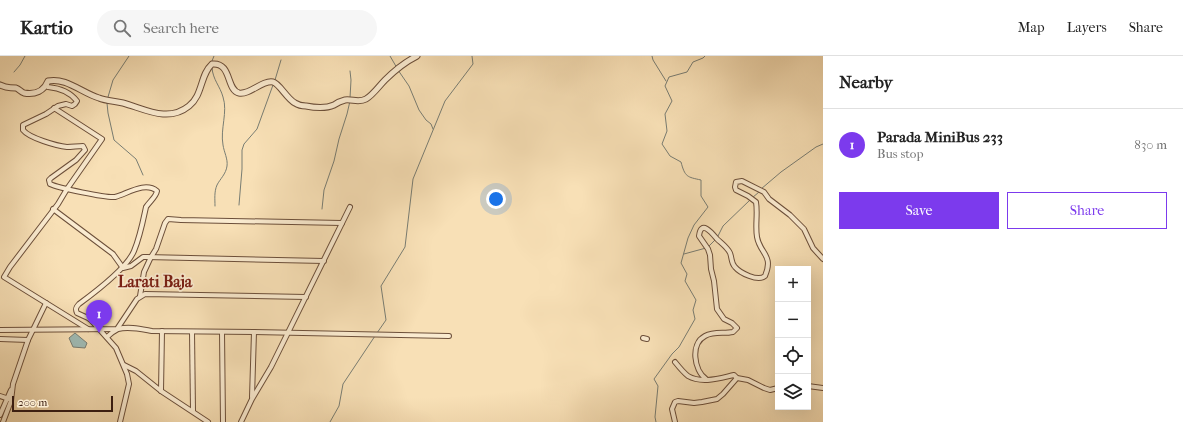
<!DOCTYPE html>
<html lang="en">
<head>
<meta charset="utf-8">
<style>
	:root { --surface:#fff; --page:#f6f6f6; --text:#222; --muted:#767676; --line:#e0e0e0; --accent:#7c3aed }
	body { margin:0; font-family:"IM FELL French Canon",serif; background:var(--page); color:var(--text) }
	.controls { position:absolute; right:12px; bottom:12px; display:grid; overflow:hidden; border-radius:0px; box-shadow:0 4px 16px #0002 }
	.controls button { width:36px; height:36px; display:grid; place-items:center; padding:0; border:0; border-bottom:1px solid var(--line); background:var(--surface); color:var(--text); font:20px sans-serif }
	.scale { position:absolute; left:12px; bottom:10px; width:101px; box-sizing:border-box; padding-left:4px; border:2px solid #3d1f11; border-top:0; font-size:11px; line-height:14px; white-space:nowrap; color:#3d1f11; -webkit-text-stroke:3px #faebd0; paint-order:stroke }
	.you { position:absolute; left:496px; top:143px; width:14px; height:14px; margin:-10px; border:3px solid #fff; border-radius:50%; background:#1a73e8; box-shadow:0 0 0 6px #1a73e833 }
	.badge { display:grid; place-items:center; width:26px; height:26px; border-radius:50%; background:var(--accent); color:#fff; font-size:13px; font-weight:700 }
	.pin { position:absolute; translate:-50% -33px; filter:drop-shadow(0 1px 2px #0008) }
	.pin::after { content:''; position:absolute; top:21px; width:14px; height:12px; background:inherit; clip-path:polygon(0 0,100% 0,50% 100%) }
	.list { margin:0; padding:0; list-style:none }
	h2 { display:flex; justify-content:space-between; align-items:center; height:52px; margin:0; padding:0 16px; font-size:17px }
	h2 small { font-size:13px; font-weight:400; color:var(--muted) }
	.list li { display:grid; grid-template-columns:26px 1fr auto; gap:12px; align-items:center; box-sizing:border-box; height:72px; padding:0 16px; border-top:1px solid var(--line) }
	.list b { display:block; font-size:15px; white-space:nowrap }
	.list p { margin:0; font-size:13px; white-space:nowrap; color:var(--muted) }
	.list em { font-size:13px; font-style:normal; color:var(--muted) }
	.actions { display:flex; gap:8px; padding:12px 16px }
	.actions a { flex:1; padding:9px 0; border:1px solid var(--accent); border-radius:0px; text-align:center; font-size:14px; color:var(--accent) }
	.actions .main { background:var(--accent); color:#fff }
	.icon { flex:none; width:22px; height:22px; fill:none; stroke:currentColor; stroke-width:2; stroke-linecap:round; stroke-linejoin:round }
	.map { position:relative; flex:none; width:823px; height:366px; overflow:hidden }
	header { display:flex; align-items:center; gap:24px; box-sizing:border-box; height:56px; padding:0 20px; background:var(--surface); border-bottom:1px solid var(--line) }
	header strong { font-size:19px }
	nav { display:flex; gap:22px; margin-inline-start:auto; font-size:14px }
	.search { width:280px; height:36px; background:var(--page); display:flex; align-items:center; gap:10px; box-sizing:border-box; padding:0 14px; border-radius:22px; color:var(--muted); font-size:15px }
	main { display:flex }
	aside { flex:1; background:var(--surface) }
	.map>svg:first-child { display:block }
</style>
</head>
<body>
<header>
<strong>Kartio</strong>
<div class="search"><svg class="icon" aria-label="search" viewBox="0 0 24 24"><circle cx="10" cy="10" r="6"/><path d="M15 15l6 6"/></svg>Search here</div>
<nav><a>Map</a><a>Layers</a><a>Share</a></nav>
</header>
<main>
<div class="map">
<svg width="823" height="366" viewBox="0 0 823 366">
	<rect width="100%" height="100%" fill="#f8e0b6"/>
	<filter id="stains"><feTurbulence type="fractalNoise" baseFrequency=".005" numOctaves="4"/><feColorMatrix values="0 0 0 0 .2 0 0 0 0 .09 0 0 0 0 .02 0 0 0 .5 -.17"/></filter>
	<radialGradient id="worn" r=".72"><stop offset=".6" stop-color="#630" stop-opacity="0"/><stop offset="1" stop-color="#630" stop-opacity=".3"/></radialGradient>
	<polygon fill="#9fbbb5" stroke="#787d73" points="75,277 87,287 85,292 73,291 69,282"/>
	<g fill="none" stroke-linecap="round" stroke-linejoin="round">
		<g stroke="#787d73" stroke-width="1">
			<polyline points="390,0 397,12"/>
			<polyline points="652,0 653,4 666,25"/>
			<polyline points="212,5 214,0"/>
			<path d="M 212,12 C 213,24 220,30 223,41 C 228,56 220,73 223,89 C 224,96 228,103 227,110 C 226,118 220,123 217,129 C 214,136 215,143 215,150"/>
			<polyline points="398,14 409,30 419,54 426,64 431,68 433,73"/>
			<polyline points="14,16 20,9 25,0"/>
			<polyline points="275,24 281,4"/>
			<polyline points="108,41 113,24 129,0"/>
			<polyline points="350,42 351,24 350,15"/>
			<polyline points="107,47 108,57 114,84 136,103 143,119"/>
			<polyline points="761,133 781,116 816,91 823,88"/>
			<polyline points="752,142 759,136"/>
			<polyline points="239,149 242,113 242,94 244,88 257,73 273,29"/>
			<polyline points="322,153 324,134 334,105 339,83 347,58 350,45"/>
			<polyline points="717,182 723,170 750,144"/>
			<polyline points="709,190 715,184"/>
			<polyline points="684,198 706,192"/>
			<polyline points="377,277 386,264 381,230 405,191 413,123 445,45 473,8 472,0"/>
			<polyline points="330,366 339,350 343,328 375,280"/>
			<path d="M 656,366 L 655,361 L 658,330 L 654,323 L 672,298 L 679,291 L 695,263 L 693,254 L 696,244 L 685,225 L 687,218 L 681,207 L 688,182 L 694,169 L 708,151 L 701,140 L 701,124 C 687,121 685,121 681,106 L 670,100 L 662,88 L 667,75 L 665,58 L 672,45 L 665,30 L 669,21 L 687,16 L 693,6 L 703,2 L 705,0"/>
		</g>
		<g stroke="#6c4f3a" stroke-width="6">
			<g id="minor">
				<path d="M 46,29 L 48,31 C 59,32 70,36 77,45 L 75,48 L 72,50 L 66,48 L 58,50 L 46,58 L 23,69 L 23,74 C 29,82 57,90 67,91 C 72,91 78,90 83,90 L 85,94 L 76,104 L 51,122 L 49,124 L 50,128 C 58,132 106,142 115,141 C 127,138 145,125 157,135 C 156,141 150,145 146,151 C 143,165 140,181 134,195 C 127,212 94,237 79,248 C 76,251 75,253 77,257 L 88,262 L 91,264 L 116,292 L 127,318 L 129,328 L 120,366"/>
				<polyline points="54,52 102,83 67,133 58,148 10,211 4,221 88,273"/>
				<polyline points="53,153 113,198 123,212 131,210 143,201 146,201 324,205"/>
				<polyline points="140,240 144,216 151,201 156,193 165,167 168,163 181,164 342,167"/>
				<polyline points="0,274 117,273 137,243 145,238 306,241"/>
				<polyline points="192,276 193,355"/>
				<polyline points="222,276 223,366"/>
				<path d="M 107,281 C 110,278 114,275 118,273 C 129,270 141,273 152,275 L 254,276 L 449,280"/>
				<polyline points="643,282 647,283"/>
				<polyline points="0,283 28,284"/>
				<path d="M 675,306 C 679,311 683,316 688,320 C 702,328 720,322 734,319 L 737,322 L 748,324 L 764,332 L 770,334 L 778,332"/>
				<polyline points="124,309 136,315 161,335 208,366"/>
				<path d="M 706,323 C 694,314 690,288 705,280 C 714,275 724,278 733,276 L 737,272 L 732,267 L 724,263 L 717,253 L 714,225 L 711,213 L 710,199 L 708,193 L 699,180 C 701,163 712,177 717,183 C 721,187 727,191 730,197 C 732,202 731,207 735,211 C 740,217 758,226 765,220 C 774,199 760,198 757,181 C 755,170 758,157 756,146 L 748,140 L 736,134 L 735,131 L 736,126 L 742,125 L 764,136 L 769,143 L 790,159 L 804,173 L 813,192 L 823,203"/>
				<polyline points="808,330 823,332"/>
				<polyline points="161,335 162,275"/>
				<polyline points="0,340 9,343"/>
				<polyline points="252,341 254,276"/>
				<polyline points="0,359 11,334"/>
				<polyline points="3,366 11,345 13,328 28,284 46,247"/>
				<polyline points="241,366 252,343 271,311 350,151"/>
				<polyline points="675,366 672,353 675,346 678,345 694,347 702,346 717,343 723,338 737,322"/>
			</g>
		</g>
		<g stroke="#6c4f3a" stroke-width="7">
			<path id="tertiary" d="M 0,29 C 8,33 9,31 16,32 C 19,33 21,36 24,37 C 35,39 44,35 48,25 C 66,21 82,37 99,42 C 106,45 115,45 123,47 C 145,53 168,67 189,50 C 203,39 200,19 212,8 C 232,6 226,34 239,37 C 250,39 262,24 273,26 C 279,27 287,43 295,47 C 298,49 303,50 306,50 C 316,52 325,53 334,49 C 337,47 341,45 345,44 C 352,43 359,47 366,43 C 373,39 379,30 385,24 C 395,14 405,6 417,0"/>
		</g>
		<use href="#minor" stroke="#faebd0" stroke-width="4"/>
		<use href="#tertiary" stroke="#faebd0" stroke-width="5"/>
	</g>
	<g text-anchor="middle" stroke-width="3.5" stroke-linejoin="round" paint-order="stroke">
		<g font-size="16" font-weight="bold" fill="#7a1f14" stroke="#faebd0">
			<text x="155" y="231">Larati Baja</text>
		</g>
	</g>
	<rect width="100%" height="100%" filter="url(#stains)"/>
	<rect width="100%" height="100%" fill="url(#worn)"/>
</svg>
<div class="controls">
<button>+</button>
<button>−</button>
<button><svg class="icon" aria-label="locate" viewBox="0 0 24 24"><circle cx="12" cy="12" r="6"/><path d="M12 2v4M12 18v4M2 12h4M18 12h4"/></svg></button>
<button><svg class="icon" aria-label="layers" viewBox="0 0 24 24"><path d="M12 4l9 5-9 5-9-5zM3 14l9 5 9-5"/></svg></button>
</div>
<div class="scale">200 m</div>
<div class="you"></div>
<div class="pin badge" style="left:99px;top:277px">1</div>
</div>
<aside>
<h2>Nearby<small></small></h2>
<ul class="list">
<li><span class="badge">1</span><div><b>Parada MiniBus 233</b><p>Bus stop</p></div><em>830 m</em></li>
</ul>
<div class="actions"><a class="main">Save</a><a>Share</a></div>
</aside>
</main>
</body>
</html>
